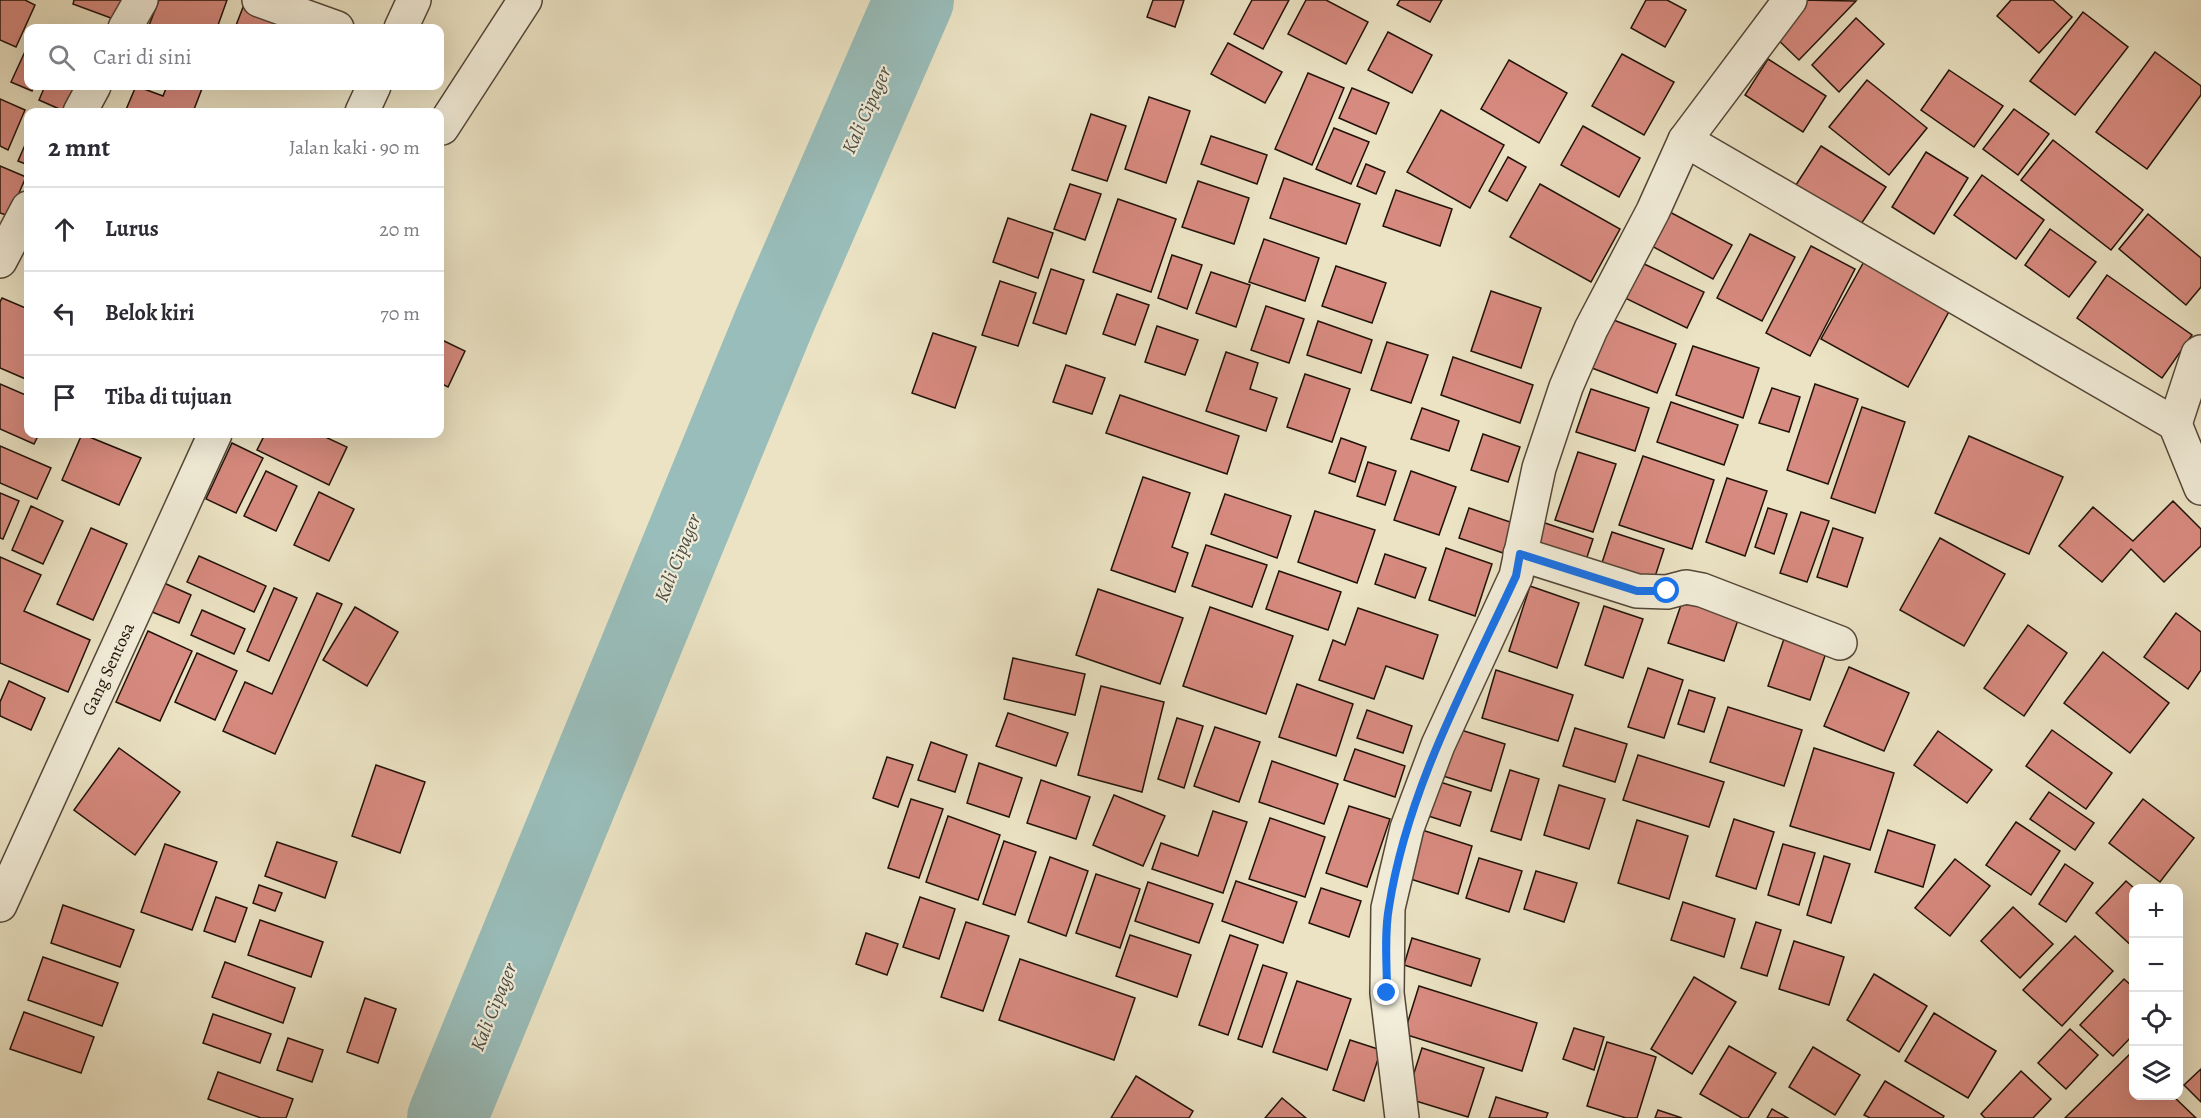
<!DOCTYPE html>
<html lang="id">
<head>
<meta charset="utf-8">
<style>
	:root { --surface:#fff; --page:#f7f7f7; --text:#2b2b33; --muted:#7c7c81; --line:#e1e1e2 }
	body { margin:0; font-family:Alegreya,serif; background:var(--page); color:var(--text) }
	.controls { position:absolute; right:18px; bottom:18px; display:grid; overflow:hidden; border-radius:12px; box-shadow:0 6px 24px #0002 }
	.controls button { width:54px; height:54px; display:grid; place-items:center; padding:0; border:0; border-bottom:2px solid var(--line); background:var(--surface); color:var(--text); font:30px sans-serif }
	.stop { position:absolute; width:18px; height:18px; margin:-14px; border:4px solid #1a73e8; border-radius:50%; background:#fff }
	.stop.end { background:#1a73e8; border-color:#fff; box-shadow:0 2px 6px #0008 }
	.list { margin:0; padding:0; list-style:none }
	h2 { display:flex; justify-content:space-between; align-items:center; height:78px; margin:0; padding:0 24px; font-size:26px }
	h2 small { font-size:20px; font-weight:400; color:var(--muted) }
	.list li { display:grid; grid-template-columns:39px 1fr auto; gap:18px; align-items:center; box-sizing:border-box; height:84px; padding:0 24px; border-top:2px solid var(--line) }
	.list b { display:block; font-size:22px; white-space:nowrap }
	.list em { font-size:20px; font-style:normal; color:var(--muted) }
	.icon { flex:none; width:33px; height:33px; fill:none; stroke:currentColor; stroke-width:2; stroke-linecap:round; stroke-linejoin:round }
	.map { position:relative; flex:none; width:2201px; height:1118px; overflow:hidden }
	.search { position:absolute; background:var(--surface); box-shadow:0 6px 24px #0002; left:24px; top:24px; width:420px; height:66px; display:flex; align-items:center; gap:15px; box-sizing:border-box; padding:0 21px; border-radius:12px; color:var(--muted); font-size:22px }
	.panel { position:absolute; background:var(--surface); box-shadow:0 6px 24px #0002; left:24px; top:108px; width:420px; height:330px; border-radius:12px }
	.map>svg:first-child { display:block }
</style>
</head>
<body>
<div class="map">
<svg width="2201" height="1118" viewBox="0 0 2201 1118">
	<rect width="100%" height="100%" fill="#ebe3c4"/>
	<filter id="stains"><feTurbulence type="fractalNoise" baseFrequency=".00333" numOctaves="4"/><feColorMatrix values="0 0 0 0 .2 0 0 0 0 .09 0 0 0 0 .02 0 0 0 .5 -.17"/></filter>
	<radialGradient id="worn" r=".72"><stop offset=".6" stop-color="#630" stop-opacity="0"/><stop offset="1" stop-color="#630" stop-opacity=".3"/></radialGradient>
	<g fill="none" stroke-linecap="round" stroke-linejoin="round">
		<polyline stroke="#99bdba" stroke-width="80" points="447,1118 777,315 914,0"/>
	</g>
	<g fill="#d78a7f" stroke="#211209" stroke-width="1.5">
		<polygon points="0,0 25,0 35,5 16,47 0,40"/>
		<polygon points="74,0 127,0 119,21 73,4"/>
		<polygon points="159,0 227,0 217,28 148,28"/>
		<polygon points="1153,0 1184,0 1175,27 1147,17"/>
		<polygon points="1252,0 1289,0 1263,49 1234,34"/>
		<polygon points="1306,0 1326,0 1368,22 1346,64 1288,34"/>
		<polygon points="1400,0 1442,0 1430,22 1397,5"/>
		<polygon points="1646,0 1667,0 1686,10 1665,47 1631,28"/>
		<polygon points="1799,0 1856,1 1799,60 1769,31"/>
		<polygon points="2011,0 2053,0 2072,17 2039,53 1997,16"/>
		<polygon points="245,2 290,19 287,28 235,28"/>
		<polygon points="2083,12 2128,47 2075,115 2030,81"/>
		<polygon points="1856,18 1884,44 1839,92 1812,65"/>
		<polygon points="1388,32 1432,55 1412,93 1368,70"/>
		<polygon points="1228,43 1282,72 1265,103 1211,74"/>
		<polygon points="28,45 28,86 34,86 32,91 11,82"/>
		<polygon points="2155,52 2201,86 2201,95 2147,169 2096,132"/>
		<polygon points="1622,54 1674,82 1644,135 1592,106"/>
		<polygon points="1768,59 1826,96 1803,132 1745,95"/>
		<polygon points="1509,60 1567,93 1539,143 1481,109"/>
		<polygon points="1949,70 2003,106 1974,147 1921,110"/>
		<polygon points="1308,73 1344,88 1312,165 1275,149"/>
		<polygon points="1867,80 1927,128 1889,175 1829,127"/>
		<polygon points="45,86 80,86 66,112 39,100"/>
		<polygon points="136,86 163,96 167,86 203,86 193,112 125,112"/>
		<polygon points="1352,88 1389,103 1376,134 1339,118"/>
		<polygon points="1149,97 1190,111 1166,183 1125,169"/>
		<polygon points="0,99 25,110 8,150 0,146"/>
		<polygon points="2014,109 2049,134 2018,175 1983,149"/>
		<polygon points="1441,110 1504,145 1470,208 1407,172"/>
		<polygon points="1091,114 1126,126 1107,181 1072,170"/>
		<polygon points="1583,126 1640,158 1619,197 1561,165"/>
		<polygon points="1334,128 1369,142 1351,184 1316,169"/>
		<polygon points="1211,136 1267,155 1257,184 1201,164"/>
		<polygon points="28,138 28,165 18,161"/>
		<polygon points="2053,140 2143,210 2111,250 2021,180"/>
		<polygon points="1821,146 1886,187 1857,230 1794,188"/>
		<polygon points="1926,152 1968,178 1934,234 1892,207"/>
		<polygon points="1508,157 1526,167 1507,201 1489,191"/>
		<polygon points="1366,164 1385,172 1376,194 1357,186"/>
		<polygon points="0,166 26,177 9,216 0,213"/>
		<polygon points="1982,175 2044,220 2016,259 1954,215"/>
		<polygon points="1284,178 1360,204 1346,244 1270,218"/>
		<polygon points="1198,181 1249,198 1234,244 1182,227"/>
		<polygon points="1070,184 1101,194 1085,240 1054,229"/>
		<polygon points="1540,184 1620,229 1591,282 1510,237"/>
		<polygon points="1396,190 1452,209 1440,246 1383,226"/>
		<polygon points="1118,199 1176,219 1151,292 1093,272"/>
		<polygon points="1666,210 1732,245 1713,279 1648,244"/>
		<polygon points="2148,214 2201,258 2201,287 2186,305 2119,249"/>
		<polygon points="1008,218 1053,233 1038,278 993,262"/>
		<polygon points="2050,229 2096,262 2069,297 2025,265"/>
		<polygon points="1750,234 1795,257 1762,321 1717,298"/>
		<polygon points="1264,239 1319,258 1305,301 1249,282"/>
		<polygon points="1811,246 1855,269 1810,356 1766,333"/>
		<polygon points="1172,255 1202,265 1187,309 1158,298"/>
		<polygon points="1866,258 1952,306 1908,387 1821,339"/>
		<polygon points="1642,263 1704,292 1687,328 1625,298"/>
		<polygon points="1336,266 1386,283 1372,323 1322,306"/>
		<polygon points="1051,269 1084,280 1066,334 1033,323"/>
		<polygon points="1211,272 1250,285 1236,327 1196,313"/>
		<polygon points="2107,275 2192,335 2162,378 2077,318"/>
		<polygon points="1000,281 1036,293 1018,346 982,335"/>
		<polygon points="1491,291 1541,308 1521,368 1471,351"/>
		<polygon points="1117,294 1149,305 1135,345 1103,334"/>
		<polygon points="2,298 28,309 28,380 0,368 0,302"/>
		<polygon points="1266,306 1304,319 1289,363 1251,350"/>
		<polygon points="1611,319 1676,344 1657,393 1592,368"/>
		<polygon points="1318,321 1372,340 1361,373 1307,355"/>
		<polygon points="1157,326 1198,340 1185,375 1145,362"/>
		<polygon points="933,333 976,347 955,408 912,393"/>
		<polygon points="440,339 465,351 448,387 440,383"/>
		<polygon points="1387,342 1428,355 1411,403 1371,390"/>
		<polygon points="1693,346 1759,368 1743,418 1676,395"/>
		<polygon points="1226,352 1258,363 1250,389 1277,398 1266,431 1206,411"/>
		<polygon points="1453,357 1533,385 1520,423 1441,395"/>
		<polygon points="1066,365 1105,378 1092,414 1053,402"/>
		<polygon points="1305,374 1350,389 1332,442 1287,427"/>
		<polygon points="0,384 28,396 28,434 39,434 34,444 0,429"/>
		<polygon points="1815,384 1858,399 1828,484 1787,470"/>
		<polygon points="1772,388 1800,397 1789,432 1759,423"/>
		<polygon points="1591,389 1649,408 1635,451 1576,432"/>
		<polygon points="1120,395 1239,436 1227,474 1106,433"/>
		<polygon points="1671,402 1738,425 1724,465 1657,442"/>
		<polygon points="1862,407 1905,422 1875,513 1831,498"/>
		<polygon points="1422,408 1459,421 1449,451 1411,439"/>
		<polygon points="82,434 141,458 119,505 62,480"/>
		<polygon points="265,434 319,434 347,447 329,485 257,450"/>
		<polygon points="1483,434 1520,447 1508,482 1471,470"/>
		<polygon points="1969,436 2063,477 2029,554 1935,513"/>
		<polygon points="1341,438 1366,447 1355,482 1329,473"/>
		<polygon points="232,443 263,458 236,513 206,499"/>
		<polygon points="0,446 51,468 37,499 0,483"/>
		<polygon points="1578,452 1616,464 1593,532 1555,520"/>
		<polygon points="1643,456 1714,480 1692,549 1619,525"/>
		<polygon points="1368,462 1396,471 1385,505 1357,496"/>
		<polygon points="266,471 297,486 276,531 244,516"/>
		<polygon points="1411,471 1456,487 1439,535 1394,520"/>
		<polygon points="1143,477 1190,493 1172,547 1188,553 1175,592 1111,570"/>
		<polygon points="1727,478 1767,491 1745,556 1706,542"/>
		<polygon points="319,492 354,509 329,561 294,545"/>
		<polygon points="0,493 19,501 3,539 0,538"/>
		<polygon points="1225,494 1291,516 1277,558 1211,534"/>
		<polygon points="2173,501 2201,529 2201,546 2164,582 2131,549 2102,582 2059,546 2093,507 2133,541"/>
		<polygon points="31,506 63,521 43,564 12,550"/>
		<polygon points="1469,508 1513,523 1503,553 1459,538"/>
		<polygon points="1768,508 1787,514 1774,554 1755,547"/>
		<polygon points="1315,511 1375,530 1357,583 1298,562"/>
		<polygon points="1801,512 1829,521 1807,582 1780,573"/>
		<polygon points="1542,522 1593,539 1582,572 1531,555"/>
		<polygon points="91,528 127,544 93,620 57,604"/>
		<polygon points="1833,528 1863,538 1847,587 1817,577"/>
		<polygon points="1612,532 1664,549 1651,589 1599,572"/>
		<polygon points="1940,538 2005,574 1964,646 1900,610"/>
		<polygon points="1206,545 1267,565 1252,607 1192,586"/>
		<polygon points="1446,548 1492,564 1475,616 1429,600"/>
		<polygon points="1385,554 1426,568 1415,598 1375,584"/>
		<polygon points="199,556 266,586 254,612 187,582"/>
		<polygon points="0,557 41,575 24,611 90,640 68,692 0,663"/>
		<polygon points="1279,571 1341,592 1328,630 1266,609"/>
		<polygon points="164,583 191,595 179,623 150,611"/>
		<polygon points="1530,586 1579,603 1557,668 1509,651"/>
		<polygon points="274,588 297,598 269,661 247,651"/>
		<polygon points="1098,589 1183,618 1160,684 1076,655"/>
		<polygon points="317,593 342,604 275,754 223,731 245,682 272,694"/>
		<polygon points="1683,599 1739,617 1724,661 1668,643"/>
		<polygon points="1604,606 1643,619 1623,678 1585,665"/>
		<polygon points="355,607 398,632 367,686 323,660"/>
		<polygon points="1210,607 1293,636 1266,714 1183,686"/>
		<polygon points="1358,608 1438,635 1423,679 1386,666 1374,699 1319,680 1333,640 1345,645"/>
		<polygon points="202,610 245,629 234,654 191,635"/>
		<polygon points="2176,613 2201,632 2201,670 2188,689 2144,657"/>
		<polygon points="2028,625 2067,653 2024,716 1984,688"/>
		<polygon points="1788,627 1830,641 1810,700 1768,686"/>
		<polygon points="148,631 192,651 160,721 116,702"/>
		<polygon points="2103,652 2169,703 2130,753 2064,703"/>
		<polygon points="197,653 237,671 215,720 175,702"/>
		<polygon points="1013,658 1085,674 1075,715 1004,699"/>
		<polygon points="1849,667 1909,693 1884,751 1824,726"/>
		<polygon points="1648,668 1683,680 1664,738 1628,727"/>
		<polygon points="1496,670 1573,695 1558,741 1482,718"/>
		<polygon points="9,681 45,698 31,730 0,716 0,702"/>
		<polygon points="1297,684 1353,704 1336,756 1279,737"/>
		<polygon points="1101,686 1164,702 1142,792 1078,775"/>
		<polygon points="1689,690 1715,698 1704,732 1678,724"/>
		<polygon points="1728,707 1802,730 1784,786 1710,762"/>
		<polygon points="1367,710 1412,726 1403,753 1357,738"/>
		<polygon points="1008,713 1068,733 1056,766 996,746"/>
		<polygon points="1177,718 1203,726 1184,788 1158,779"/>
		<polygon points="1215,727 1260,742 1239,802 1194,786"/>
		<polygon points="1575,728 1627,744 1615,782 1563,766"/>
		<polygon points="1458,729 1505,744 1491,791 1443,776"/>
		<polygon points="2052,730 2112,773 2086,809 2026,766"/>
		<polygon points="1938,731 1992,770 1967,803 1914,765"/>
		<polygon points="931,742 967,755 955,792 918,780"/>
		<polygon points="119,748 180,792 135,855 74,810"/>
		<polygon points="1814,748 1894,773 1870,850 1790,826"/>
		<polygon points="1355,749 1405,766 1395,797 1344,780"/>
		<polygon points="1638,755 1724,782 1709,827 1623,800"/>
		<polygon points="887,757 913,765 898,807 873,798"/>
		<polygon points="1272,761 1338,784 1324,824 1259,802"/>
		<polygon points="979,763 1022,778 1009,817 967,803"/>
		<polygon points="376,765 425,782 400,853 352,836"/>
		<polygon points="1510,770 1539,779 1521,840 1491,831"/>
		<polygon points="1041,780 1090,797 1076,839 1027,823"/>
		<polygon points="1434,780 1471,792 1460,826 1422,814"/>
		<polygon points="1559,785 1605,799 1589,849 1544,835"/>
		<polygon points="2049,792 2094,823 2075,850 2030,819"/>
		<polygon points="1114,795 1165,816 1143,866 1093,845"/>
		<polygon points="911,799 943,809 919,878 888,868"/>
		<polygon points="2143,799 2194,838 2160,882 2109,843"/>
		<polygon points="1349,806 1390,819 1367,887 1326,873"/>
		<polygon points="1213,811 1247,822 1223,893 1152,869 1161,843 1198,856"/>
		<polygon points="948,816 1000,835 978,900 926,882"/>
		<polygon points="1270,818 1325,837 1305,897 1249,879"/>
		<polygon points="1734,819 1774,832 1756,889 1716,876"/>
		<polygon points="1637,820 1688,836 1669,899 1618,883"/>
		<polygon points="2016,822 2060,851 2031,895 1986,865"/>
		<polygon points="1419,829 1472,846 1458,894 1404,877"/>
		<polygon points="1888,830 1935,845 1923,887 1875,872"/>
		<polygon points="1004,841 1036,852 1015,915 983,904"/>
		<polygon points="277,842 337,862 325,898 265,876"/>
		<polygon points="165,844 217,862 192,930 141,912"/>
		<polygon points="1783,844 1815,853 1799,905 1768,895"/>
		<polygon points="1824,856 1850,864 1831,923 1807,915"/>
		<polygon points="1050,857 1088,871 1066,936 1028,922"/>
		<polygon points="1479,858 1522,871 1509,912 1466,898"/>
		<polygon points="1955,859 1990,886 1950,936 1915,908"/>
		<polygon points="2065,864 2093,883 2066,922 2039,904"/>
		<polygon points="1536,871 1577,883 1564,922 1524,909"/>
		<polygon points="1096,874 1140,889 1120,948 1076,933"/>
		<polygon points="1236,881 1297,902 1283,943 1222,921"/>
		<polygon points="2126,881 2134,888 2134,948 2096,913"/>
		<polygon points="1148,882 1213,904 1199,943 1135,921"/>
		<polygon points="259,885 282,893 275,911 253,903"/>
		<polygon points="1321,888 1361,901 1349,937 1309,923"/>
		<polygon points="216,897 247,908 235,942 204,931"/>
		<polygon points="920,897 955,909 939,959 903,947"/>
		<polygon points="1683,902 1735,919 1724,957 1671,940"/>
		<polygon points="63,905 134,930 120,967 51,943"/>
		<polygon points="2013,907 2053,944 2020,978 1981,941"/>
		<polygon points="260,920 323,942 311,977 248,955"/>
		<polygon points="966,922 1009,936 983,1011 941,997"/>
		<polygon points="1756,922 1781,930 1767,976 1741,968"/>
		<polygon points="866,933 898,944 887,975 856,964"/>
		<polygon points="1130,935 1191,955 1177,997 1116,976"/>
		<polygon points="1230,935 1258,945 1228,1035 1199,1025"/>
		<polygon points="2075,936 2113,971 2062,1026 2023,990"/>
		<polygon points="1412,938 1480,959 1471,986 1404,965"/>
		<polygon points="1794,941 1844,957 1829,1005 1779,989"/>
		<polygon points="43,957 118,983 102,1026 28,1000"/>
		<polygon points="1020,959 1135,998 1114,1060 999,1020"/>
		<polygon points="225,962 295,988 283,1023 212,997"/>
		<polygon points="1263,965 1287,973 1262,1047 1238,1039"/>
		<polygon points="1874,974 1927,1006 1899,1052 1847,1020"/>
		<polygon points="1694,977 1736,1002 1692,1074 1651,1049"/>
		<polygon points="2124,979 2134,988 2134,1034 2113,1056 2080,1025"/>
		<polygon points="1297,981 1351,999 1327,1070 1273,1052"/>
		<polygon points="1419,986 1537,1023 1522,1071 1404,1034"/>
		<polygon points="365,998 396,1009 378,1063 347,1052"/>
		<polygon points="24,1012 94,1037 81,1073 10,1049"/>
		<polygon points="1934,1013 1996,1051 1968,1098 1905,1061"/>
		<polygon points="213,1014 271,1034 260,1063 203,1043"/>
		<polygon points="1574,1028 1604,1037 1594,1070 1563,1059"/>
		<polygon points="2070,1029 2098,1055 2066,1089 2038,1063"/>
		<polygon points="288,1038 323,1050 312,1082 277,1070"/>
		<polygon points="1350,1040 1381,1050 1364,1101 1333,1090"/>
		<polygon points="1607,1042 1656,1057 1637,1118 1626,1118 1587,1106"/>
		<polygon points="1729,1046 1776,1073 1748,1118 1742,1118 1700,1094"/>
		<polygon points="1813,1047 1860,1075 1835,1115 1789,1087"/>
		<polygon points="1422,1048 1484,1068 1468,1117 1406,1098"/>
		<polygon points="2131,1053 2134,1055 2134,1096 2173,1096 2196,1118 2065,1118"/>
		<polygon points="2201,1069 2201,1102 2184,1085"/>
		<polygon points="2021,1071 2051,1099 2033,1118 1985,1118 1981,1114"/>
		<polygon points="218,1072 293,1099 286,1118 261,1118 208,1099"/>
		<polygon points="1136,1076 1193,1111 1189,1118 1111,1118"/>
		<polygon points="1885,1081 1944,1116 1943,1118 1870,1118 1864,1115"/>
		<polygon points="1496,1097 1548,1113 1546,1118 1489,1118"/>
		<polygon points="1282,1098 1306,1118 1265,1118"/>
		<polygon points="1772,1109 1788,1118 1767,1118"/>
		<polygon points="1658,1110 1682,1118 1655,1118"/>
	</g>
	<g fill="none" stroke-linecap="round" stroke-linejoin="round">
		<g stroke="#544638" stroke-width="36">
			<g id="minor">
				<polyline points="259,0 337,28"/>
				<polyline points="125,28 141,0"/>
				<polyline points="401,28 414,0"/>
				<polyline points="80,112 94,86"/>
				<polyline points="362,112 374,86"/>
				<polyline points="442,128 525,0"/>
				<polyline points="1685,140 2175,424 2201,488"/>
				<polyline points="0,261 28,208"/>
				<polyline points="2175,424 2198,354 2201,352"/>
				<polyline points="1520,554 1637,591 1667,592 1686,587 1702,590 1840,643"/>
				<polyline points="0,905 215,434"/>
				<polyline points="1402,1118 1387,993 1388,908 1407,828 1438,745 1516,576 1539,468 1566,387 1591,329 1653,211 1685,140 1790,0"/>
			</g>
		</g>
		<use href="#minor" stroke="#f2edd9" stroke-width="33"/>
	</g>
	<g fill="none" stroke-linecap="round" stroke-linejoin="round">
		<path stroke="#1a73e8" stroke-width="8" d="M 1387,993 C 1387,965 1384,934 1389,907 C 1407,790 1467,682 1516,576 L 1520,554 L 1637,591 L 1667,591"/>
	</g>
	<g text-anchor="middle" stroke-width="4.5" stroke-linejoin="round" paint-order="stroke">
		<g font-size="18" fill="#211209" stroke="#f2edd9">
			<text transform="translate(108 669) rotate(-65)" y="6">Gang Sentosa</text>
		</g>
		<g font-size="20" font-style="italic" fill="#4b4e47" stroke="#f2edd9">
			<text transform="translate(866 110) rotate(-66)" y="7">Kali Cipager</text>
			<text transform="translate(677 558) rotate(-68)" y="7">Kali Cipager</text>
			<text transform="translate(493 1007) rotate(-68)" y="7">Kali Cipager</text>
		</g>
	</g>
	<rect width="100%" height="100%" filter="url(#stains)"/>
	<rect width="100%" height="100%" fill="url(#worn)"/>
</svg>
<div class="controls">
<button>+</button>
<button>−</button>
<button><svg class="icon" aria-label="locate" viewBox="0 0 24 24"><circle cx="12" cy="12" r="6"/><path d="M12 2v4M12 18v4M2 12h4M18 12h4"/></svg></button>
<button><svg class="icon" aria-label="layers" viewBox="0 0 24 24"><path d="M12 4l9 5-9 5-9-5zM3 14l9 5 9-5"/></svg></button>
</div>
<div class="stop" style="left:1667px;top:591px"></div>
<div class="stop end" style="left:1387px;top:993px"></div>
<div class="search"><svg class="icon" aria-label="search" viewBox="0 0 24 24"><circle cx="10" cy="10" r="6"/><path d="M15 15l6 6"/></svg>Cari di sini</div>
<section class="panel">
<h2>2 mnt<small>Jalan kaki · 90 m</small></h2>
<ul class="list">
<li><svg class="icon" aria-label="ahead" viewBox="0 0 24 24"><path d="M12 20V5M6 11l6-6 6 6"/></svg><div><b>Lurus</b></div><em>20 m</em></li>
<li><svg class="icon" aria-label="left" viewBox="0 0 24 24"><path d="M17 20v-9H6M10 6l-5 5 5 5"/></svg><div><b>Belok kiri</b></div><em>70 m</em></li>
<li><svg class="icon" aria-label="arrive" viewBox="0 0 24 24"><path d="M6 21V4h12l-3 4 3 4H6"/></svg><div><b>Tiba di tujuan</b></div></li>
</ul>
</section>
</div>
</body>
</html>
